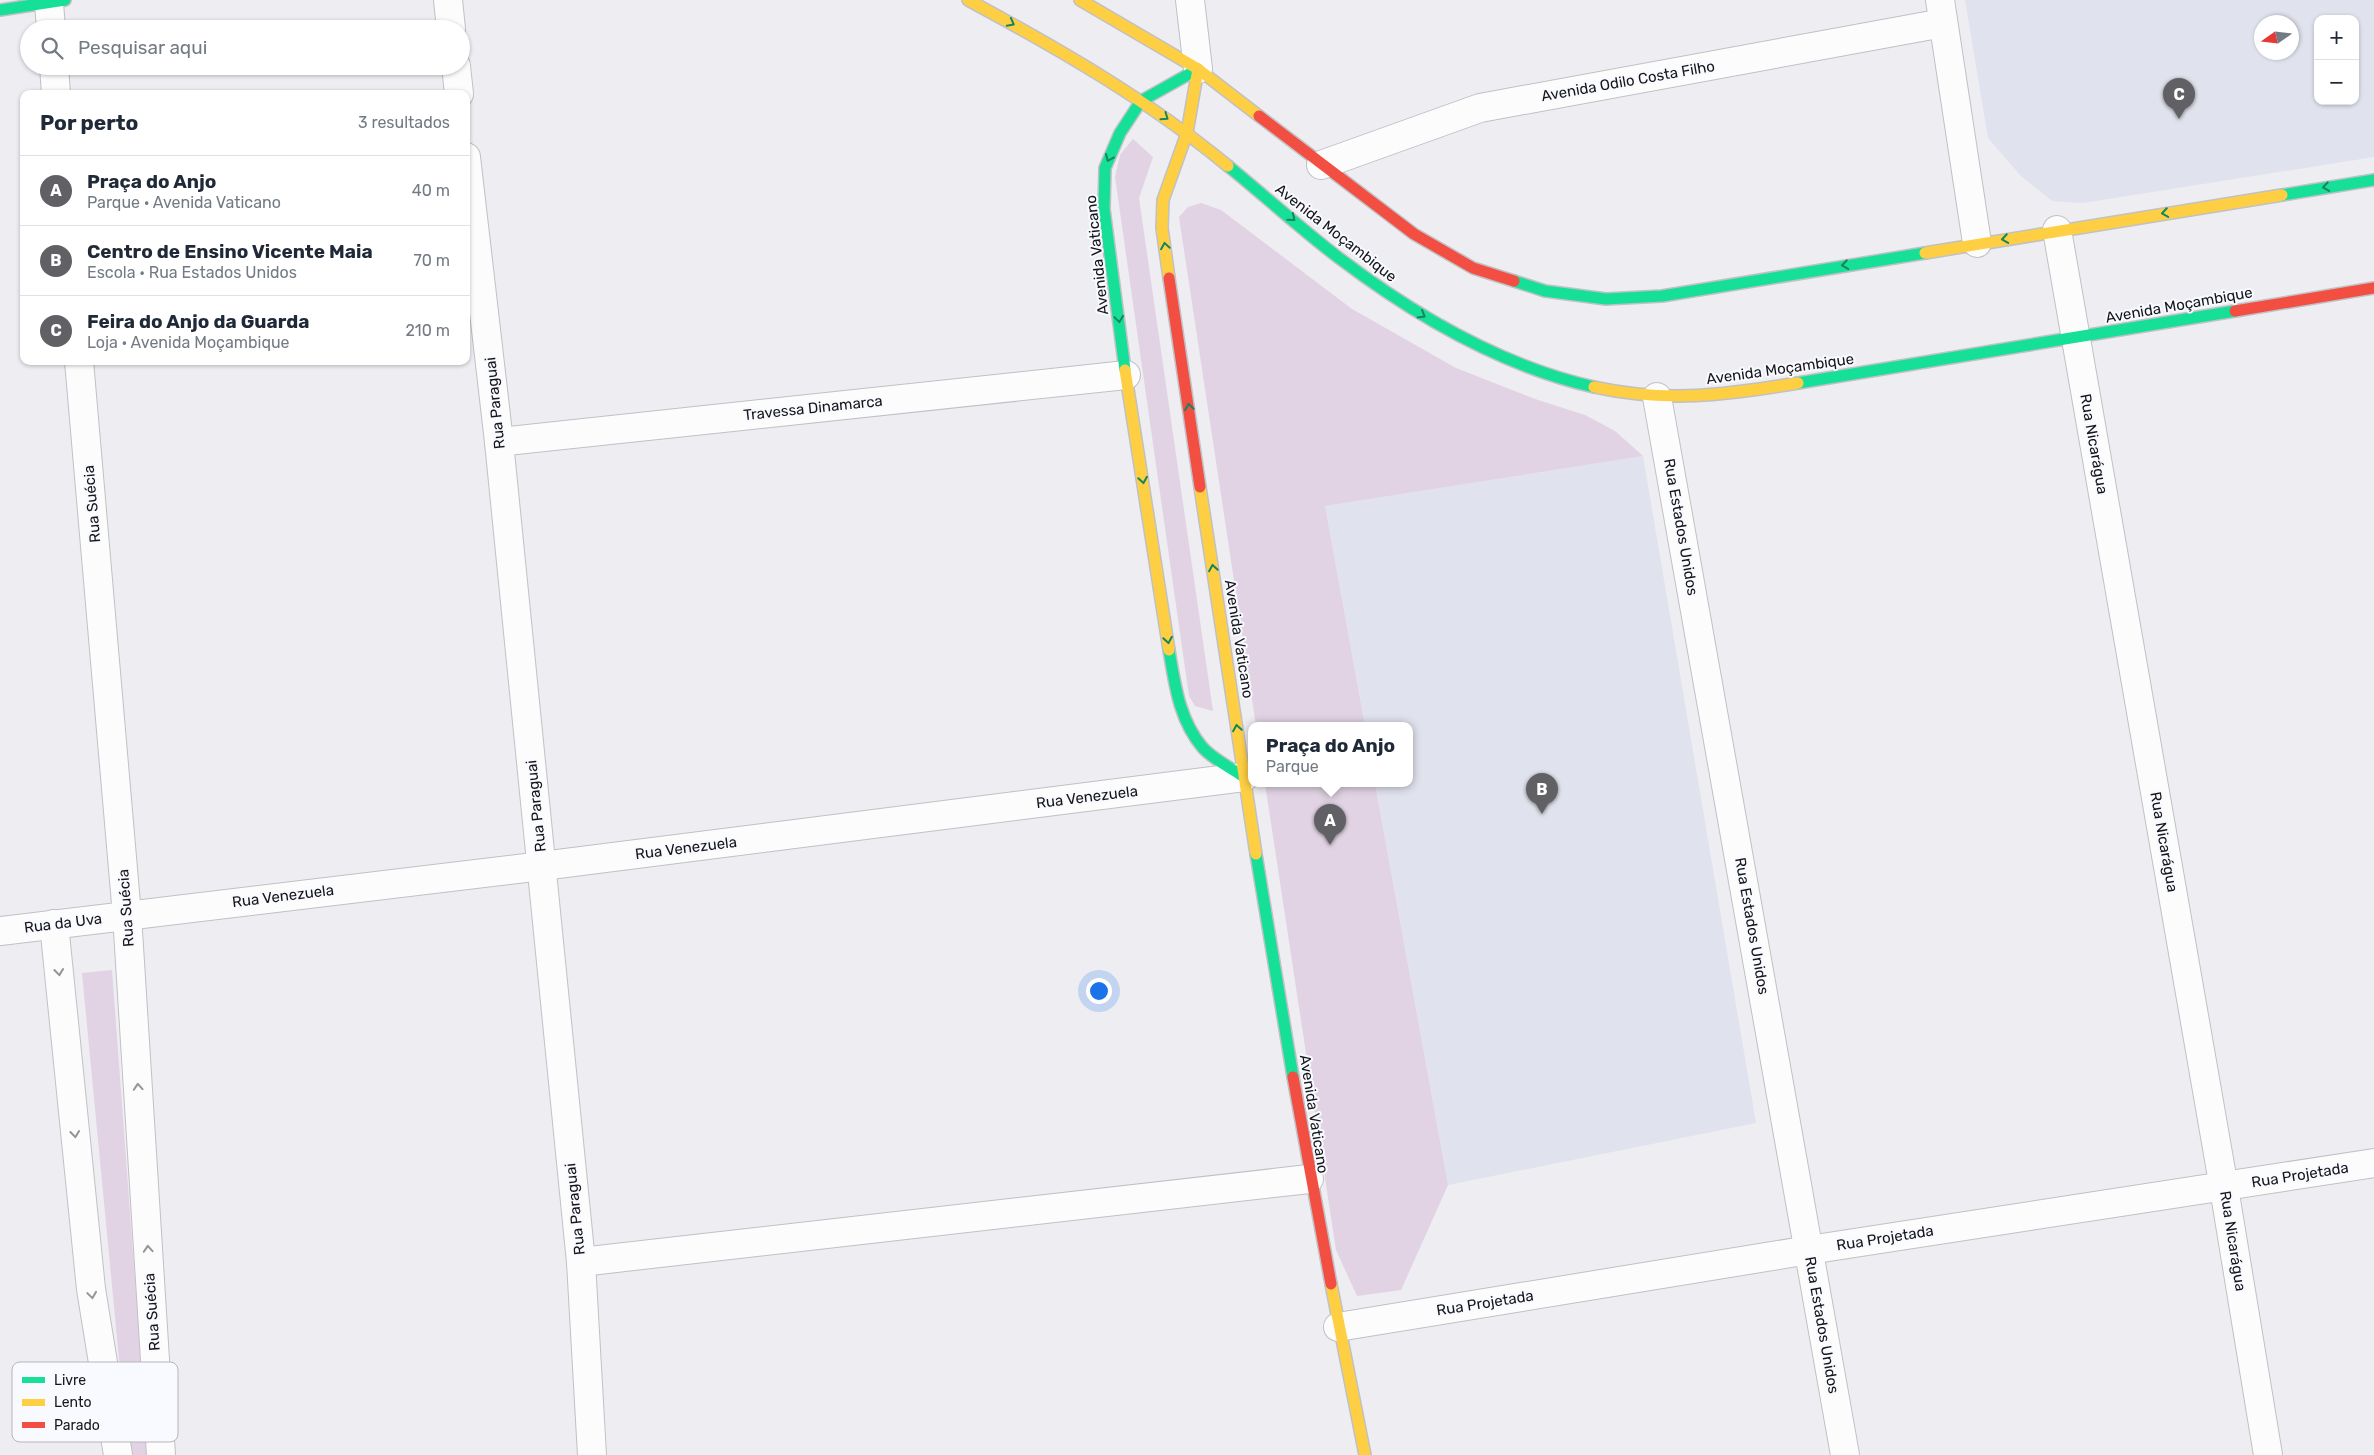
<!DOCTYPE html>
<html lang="pt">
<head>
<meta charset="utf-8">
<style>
	:root { --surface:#fff; --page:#f6f6f7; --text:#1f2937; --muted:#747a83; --line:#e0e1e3; --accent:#616165 }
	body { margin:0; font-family:Rubik,sans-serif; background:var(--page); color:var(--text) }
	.controls { position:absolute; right:15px; top:15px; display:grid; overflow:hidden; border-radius:10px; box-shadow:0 1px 4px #0004 }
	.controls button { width:45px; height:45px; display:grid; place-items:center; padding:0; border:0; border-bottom:1px solid var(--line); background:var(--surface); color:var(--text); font:25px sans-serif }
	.compass { position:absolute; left:2254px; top:15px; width:45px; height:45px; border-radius:50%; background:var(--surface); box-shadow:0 1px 4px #0004; rotate:256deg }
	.you { position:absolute; left:1098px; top:990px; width:18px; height:18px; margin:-12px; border:4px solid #fff; border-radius:50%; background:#1a73e8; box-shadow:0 0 0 8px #1a73e833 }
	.badge { display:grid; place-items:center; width:32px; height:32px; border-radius:50%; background:var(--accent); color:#fff; font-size:16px; font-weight:700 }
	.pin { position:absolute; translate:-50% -41px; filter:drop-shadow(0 1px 2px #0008) }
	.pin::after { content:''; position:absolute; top:26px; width:18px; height:15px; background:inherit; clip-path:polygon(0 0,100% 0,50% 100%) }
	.popup { position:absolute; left:1248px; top:722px; width:165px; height:65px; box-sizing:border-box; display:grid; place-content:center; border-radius:10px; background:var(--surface); filter:drop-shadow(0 1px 4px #0005); font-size:16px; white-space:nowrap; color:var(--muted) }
	.popup b { font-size:19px; color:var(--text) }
	.popup::after { content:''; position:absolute; left:50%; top:100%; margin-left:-10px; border:10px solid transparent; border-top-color:var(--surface) }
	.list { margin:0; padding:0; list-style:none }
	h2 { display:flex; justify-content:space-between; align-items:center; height:65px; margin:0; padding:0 20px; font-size:21px }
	h2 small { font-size:16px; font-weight:400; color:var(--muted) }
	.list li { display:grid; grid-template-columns:32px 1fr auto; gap:15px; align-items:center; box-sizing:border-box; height:70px; padding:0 20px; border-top:1px solid var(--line) }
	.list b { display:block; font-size:19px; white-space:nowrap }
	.list p { margin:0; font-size:16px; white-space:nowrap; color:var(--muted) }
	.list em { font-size:16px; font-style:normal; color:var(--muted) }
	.icon { flex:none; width:28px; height:28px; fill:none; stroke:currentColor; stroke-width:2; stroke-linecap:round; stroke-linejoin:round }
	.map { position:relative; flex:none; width:2374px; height:1455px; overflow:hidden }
	.search { position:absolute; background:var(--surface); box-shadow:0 1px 4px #0004; left:20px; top:20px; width:450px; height:55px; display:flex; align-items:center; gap:12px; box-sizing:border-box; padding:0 18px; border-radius:28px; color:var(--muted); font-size:19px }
	.panel { position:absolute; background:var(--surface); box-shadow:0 1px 4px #0004; left:20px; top:90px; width:450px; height:275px; border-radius:10px }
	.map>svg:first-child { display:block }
</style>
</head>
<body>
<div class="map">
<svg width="2374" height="1455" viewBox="0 0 2374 1455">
	<rect width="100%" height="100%" fill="#ededf2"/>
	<g fill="#e0e2ed" fill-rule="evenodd">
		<path d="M 1965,0 L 2374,0 L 2374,157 L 2083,203 L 2052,201 L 2021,176 L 1988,138 ZM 2318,19 L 2355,19 L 2355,101 L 2318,101 ZM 2262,22 L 2292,22 L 2292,52 L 2262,52 Z"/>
		<polygon points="1643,456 1756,1123 1448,1185 1375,784 1409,784 1409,726 1365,726 1325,506"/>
	</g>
	<g fill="#e1d3e3">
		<polygon points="1133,139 1153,157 1139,198 1213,711 1195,706 1189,696 1115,177 1120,155"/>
		<polygon points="1201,203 1221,210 1352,309 1456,368 1535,399 1585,415 1615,431 1643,456 1325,506 1365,726 1256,726 1179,217 1188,207"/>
		<polygon points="1265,784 1375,784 1448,1185 1401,1290 1357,1296 1336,1250"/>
		<polygon points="112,970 148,1455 132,1455 127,1442 82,973"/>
	</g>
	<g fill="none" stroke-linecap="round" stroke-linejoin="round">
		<g stroke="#c0c1c5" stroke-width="30">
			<g id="street">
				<polyline points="448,0 451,29"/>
				<polyline points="1190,0 1198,69"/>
				<polyline points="1940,0 1977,243"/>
				<polyline points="49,3 51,29"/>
				<polyline points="54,66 56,94"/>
				<polyline points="456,66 459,94"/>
				<polyline points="466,157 499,442 581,1262 592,1455"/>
				<polyline points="1321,165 1480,108 1943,23"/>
				<polyline points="2057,230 2224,1188 2268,1455"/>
				<polyline points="79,361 127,915 161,1455"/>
				<polyline points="1657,397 1845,1455"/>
				<polyline points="499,442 1126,375"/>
				<polyline points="54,924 91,1289 118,1455"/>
				<polyline points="0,931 542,866 1244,777"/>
				<polyline points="581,1262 1309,1179"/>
				<polyline points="1338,1327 1809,1250 2374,1163"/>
			</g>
		</g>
		<g stroke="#c0c1c5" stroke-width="14">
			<g id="fast">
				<polyline points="0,10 65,0"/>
				<path d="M 1228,166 C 1265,196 1301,229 1339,258 C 1414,315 1501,366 1594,387"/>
				<polyline points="2282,195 2374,180"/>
				<polyline points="1514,281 1545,291 1606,299 1662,296 1925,253"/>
				<polyline points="1125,370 1104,209 1105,168 1120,133 1141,101 1198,69"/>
				<polyline points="1798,383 2235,311"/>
				<path d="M 1169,650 C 1175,685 1179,720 1203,748 C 1213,759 1231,768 1244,777"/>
				<polyline points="1256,854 1293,1077"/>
			</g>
		</g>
		<g stroke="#c0c1c5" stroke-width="14">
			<g id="slow">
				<path d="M 968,0 C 1059,49 1148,100 1228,166"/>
				<polyline points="1080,0 1198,69 1259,116"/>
				<polyline points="1925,253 2282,195"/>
				<polyline points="1169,278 1162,228 1163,200 1187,133 1198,69"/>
				<polyline points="1125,370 1169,650"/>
				<path d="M 1594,387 C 1667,403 1725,395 1798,383"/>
				<polyline points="1200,487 1256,854"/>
				<polyline points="1331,1284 1365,1455"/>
			</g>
		</g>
		<g stroke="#c0c1c5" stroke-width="14">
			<g id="jam">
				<polyline points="1259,116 1414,234 1473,268 1514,281"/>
				<polyline points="1169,278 1200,487"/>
				<polyline points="2235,311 2374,288"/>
				<polyline points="1293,1077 1331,1284"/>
			</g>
		</g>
		<use href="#street" stroke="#fcfcfd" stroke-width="28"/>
		<use href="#fast" stroke="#16e098" stroke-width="11"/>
		<use href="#slow" stroke="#ffcf43" stroke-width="11"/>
		<use href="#jam" stroke="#f24e42" stroke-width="11"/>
	</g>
	<defs><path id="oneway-chevron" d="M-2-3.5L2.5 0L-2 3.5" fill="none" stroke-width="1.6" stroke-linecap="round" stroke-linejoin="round" transform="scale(1.25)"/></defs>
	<g stroke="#16855f">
		<use href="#oneway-chevron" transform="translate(1011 23) rotate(28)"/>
		<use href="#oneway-chevron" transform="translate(1165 117) rotate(35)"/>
		<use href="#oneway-chevron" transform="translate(1109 158) rotate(113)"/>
		<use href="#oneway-chevron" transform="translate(2326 187) rotate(171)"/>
		<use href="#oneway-chevron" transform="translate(2165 213) rotate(171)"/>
		<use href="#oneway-chevron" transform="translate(1292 218) rotate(39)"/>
		<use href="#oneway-chevron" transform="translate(2005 239) rotate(171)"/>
		<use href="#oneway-chevron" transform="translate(1165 246) rotate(-99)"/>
		<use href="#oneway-chevron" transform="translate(1845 265) rotate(171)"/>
		<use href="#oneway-chevron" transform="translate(1422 315) rotate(30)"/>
		<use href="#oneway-chevron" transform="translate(1119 319) rotate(82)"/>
		<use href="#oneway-chevron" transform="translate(1189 407) rotate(-99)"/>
		<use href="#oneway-chevron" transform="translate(1143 480) rotate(81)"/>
		<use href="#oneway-chevron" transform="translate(1213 568) rotate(-99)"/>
		<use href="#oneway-chevron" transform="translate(1168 640) rotate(81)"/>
		<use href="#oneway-chevron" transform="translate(1237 728) rotate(-99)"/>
	</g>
	<g stroke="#949496">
		<use href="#oneway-chevron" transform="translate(59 972) rotate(84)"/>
		<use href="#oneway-chevron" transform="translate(138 1087) rotate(-94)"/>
		<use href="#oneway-chevron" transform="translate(75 1134) rotate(84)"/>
		<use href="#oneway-chevron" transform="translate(148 1249) rotate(-94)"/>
		<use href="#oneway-chevron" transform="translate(92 1295) rotate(82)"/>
	</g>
	<g text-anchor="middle" stroke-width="4" stroke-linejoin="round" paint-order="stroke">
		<g font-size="15" fill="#151619" stroke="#f9faff">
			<text transform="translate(1628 81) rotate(-10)" y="5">Avenida Odilo Costa Filho</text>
			<text transform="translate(1336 233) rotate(38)" y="5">Avenida Moçambique</text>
			<text transform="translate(1097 255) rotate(-96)" y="5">Avenida Vaticano</text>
			<text transform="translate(2179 305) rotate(-10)" y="5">Avenida Moçambique</text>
			<text transform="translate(1780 369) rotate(-8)" y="5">Avenida Moçambique</text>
			<text transform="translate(495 403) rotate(-96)" y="5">Rua Paraguai</text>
			<text transform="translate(813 408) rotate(-6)" y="5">Travessa Dinamarca</text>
			<text transform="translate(2094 444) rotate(80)" y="5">Rua Nicarágua</text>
			<text transform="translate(92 504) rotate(-95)" y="5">Rua Suécia</text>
			<text transform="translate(1681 527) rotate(80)" y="5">Rua Estados Unidos</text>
			<text transform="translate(1239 639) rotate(81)" y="5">Avenida Vaticano</text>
			<text transform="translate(1087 797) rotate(-7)" y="5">Rua Venezuela</text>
			<text transform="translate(536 806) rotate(-96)" y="5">Rua Paraguai</text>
			<text transform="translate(2164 842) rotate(80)" y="5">Rua Nicarágua</text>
			<text transform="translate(686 848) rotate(-7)" y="5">Rua Venezuela</text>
			<text transform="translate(283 896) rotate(-7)" y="5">Rua Venezuela</text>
			<text transform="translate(126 908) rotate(-94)" y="5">Rua Suécia</text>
			<text transform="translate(63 923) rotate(-7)" y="5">Rua da Uva</text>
			<text transform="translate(1752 926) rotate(80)" y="5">Rua Estados Unidos</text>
			<text transform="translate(1314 1114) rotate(81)" y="5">Avenida Vaticano</text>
			<text transform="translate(2300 1175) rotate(-9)" y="5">Rua Projetada</text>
			<text transform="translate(575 1209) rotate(-96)" y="5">Rua Paraguai</text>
			<text transform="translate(1885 1238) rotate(-9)" y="5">Rua Projetada</text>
			<text transform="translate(2233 1241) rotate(81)" y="5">Rua Nicarágua</text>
			<text transform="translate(1485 1303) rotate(-9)" y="5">Rua Projetada</text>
			<text transform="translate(152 1312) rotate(-94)" y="5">Rua Suécia</text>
			<text transform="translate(1822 1325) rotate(80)" y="5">Rua Estados Unidos</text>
		</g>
	</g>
	<rect x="12" y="1362" width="166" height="80" rx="8" fill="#f9faff" stroke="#b5b6ba" stroke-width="1"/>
	<rect x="22" y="1377" width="23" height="6" fill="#16e098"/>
	<rect x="22" y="1399" width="23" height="7" fill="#ffcf43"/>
	<rect x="22" y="1422" width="23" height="6" fill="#f24e42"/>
	<g font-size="14" fill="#151619">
		<text x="54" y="1385">Livre</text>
		<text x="54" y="1407">Lento</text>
		<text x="54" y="1430">Parado</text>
	</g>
</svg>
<div class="controls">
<button>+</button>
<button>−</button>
</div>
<svg class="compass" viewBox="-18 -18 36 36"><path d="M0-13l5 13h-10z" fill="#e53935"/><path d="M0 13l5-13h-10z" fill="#747a83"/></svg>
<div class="you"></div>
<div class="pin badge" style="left:1330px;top:845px">A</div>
<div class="popup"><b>Praça do Anjo</b>Parque</div>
<div class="pin badge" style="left:1542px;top:814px">B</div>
<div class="pin badge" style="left:2179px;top:119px">C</div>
<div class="search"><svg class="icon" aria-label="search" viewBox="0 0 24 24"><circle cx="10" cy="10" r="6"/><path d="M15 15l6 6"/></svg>Pesquisar aqui</div>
<section class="panel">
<h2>Por perto<small>3 resultados</small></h2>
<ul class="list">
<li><span class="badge">A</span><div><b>Praça do Anjo</b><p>Parque · Avenida Vaticano</p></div><em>40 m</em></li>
<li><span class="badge">B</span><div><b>Centro de Ensino Vicente Maia</b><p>Escola · Rua Estados Unidos</p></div><em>70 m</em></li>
<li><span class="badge">C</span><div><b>Feira do Anjo da Guarda</b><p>Loja · Avenida Moçambique</p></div><em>210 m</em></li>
</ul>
</section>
</div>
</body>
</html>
